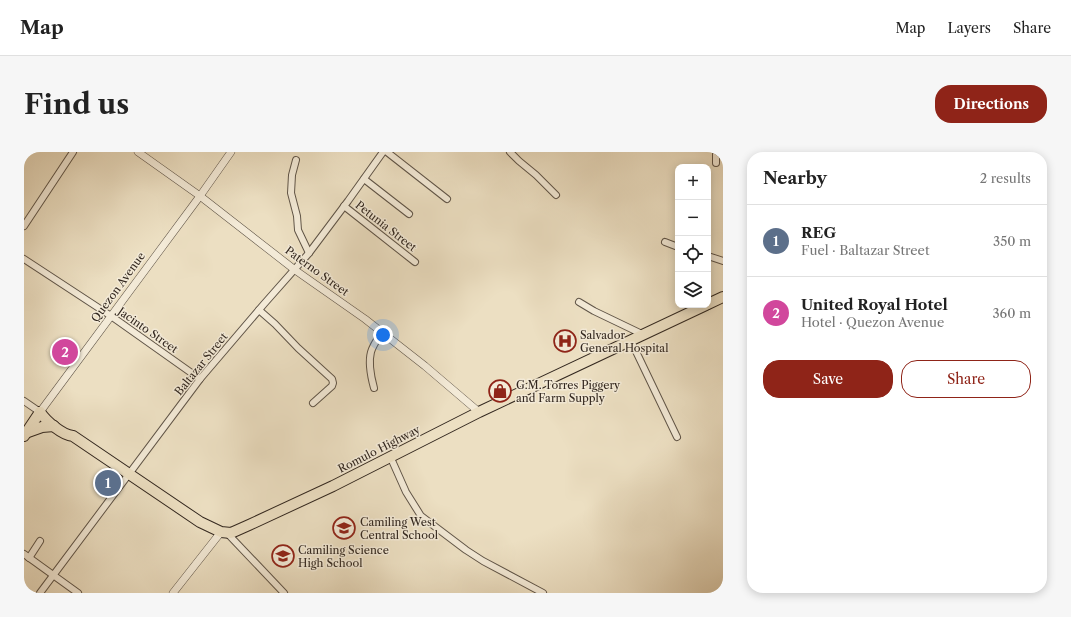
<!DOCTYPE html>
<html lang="en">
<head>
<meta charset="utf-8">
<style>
	:root { --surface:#fff; --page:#f6f6f6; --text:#222; --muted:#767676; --line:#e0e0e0; --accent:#8f2418 }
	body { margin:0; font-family:"Libre Caslon Text",serif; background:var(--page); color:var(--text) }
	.controls { position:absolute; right:12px; top:12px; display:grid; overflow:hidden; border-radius:8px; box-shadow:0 2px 10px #0003 }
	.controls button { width:36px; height:36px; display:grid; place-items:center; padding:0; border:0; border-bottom:1px solid var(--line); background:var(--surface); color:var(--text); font:20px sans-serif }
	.you { position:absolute; left:359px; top:183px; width:14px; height:14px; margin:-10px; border:3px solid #fff; border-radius:50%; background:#1a73e8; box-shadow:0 0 0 6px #1a73e833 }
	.badge { display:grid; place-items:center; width:26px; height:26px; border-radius:50%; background:var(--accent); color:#fff; font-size:13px; font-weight:700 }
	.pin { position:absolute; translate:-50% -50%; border:2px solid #fff; box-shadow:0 1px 4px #0006 }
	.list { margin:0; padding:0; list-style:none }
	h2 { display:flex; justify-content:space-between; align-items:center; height:52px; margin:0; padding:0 16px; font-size:17px }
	h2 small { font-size:13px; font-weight:400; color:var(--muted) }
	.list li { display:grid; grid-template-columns:26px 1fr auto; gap:12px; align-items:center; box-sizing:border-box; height:72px; padding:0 16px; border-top:1px solid var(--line) }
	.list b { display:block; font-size:15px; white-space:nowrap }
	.list p { margin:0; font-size:13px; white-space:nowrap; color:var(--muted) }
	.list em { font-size:13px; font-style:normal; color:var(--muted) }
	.actions { display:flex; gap:8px; padding:12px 16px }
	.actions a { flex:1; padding:9px 0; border:1px solid var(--accent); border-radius:16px; text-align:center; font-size:14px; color:var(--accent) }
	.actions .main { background:var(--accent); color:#fff }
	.icon { flex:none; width:22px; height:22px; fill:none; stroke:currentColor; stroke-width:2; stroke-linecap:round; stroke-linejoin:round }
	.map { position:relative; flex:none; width:699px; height:441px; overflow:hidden; border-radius:16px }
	header { display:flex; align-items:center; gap:24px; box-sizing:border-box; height:56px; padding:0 20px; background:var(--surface); border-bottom:1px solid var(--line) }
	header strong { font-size:19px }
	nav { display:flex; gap:22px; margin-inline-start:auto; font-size:14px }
	.intro { display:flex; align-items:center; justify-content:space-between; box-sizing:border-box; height:96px; padding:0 24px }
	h1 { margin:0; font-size:28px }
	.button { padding:10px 18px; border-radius:16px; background:var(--accent); color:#fff; font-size:14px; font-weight:700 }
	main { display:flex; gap:24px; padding:0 24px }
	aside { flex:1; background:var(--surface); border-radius:16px; box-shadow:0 2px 10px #0003 }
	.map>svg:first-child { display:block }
</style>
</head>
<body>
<header>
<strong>Map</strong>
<nav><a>Map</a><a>Layers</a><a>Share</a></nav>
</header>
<div class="intro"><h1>Find us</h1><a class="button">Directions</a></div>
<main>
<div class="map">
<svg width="699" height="441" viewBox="0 0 699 441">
	<rect width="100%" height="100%" fill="#ecdfc2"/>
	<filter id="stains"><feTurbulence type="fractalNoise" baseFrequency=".005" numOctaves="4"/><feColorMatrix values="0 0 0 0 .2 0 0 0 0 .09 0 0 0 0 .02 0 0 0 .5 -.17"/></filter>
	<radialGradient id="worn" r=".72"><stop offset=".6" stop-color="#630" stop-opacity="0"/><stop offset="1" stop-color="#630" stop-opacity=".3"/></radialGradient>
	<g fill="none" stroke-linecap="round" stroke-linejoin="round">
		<g stroke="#605548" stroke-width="8">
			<g id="minor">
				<polyline points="363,0 423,47"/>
				<polyline points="486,0 495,9 512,23 532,43"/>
				<polyline points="272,8 268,23 267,41 273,64 274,78 285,101"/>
				<polyline points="692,11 692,0"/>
				<polyline points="340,27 385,62"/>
				<polyline points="320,54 391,110"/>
				<polyline points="0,74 49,0"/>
				<polyline points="641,90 654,95"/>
				<polyline points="684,104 699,109"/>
				<polyline points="0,107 87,164 176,227"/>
				<polyline points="555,150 570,159 620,183"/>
				<polyline points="235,158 251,172 274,196 308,227 309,231 308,234 289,251"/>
				<polyline points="607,189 653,285"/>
				<path d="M 350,236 C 347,225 344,211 347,200 C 349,193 354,186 358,180"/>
				<polyline points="0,249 16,260"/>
				<polyline points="366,304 382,340 397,364 442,398 459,409 519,441"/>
				<polyline points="203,381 260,441"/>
				<polyline points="0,402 54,441"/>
				<polyline points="5,406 16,389"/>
				<polyline points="16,441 176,227 240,152 285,101 324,49 359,0"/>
			</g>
		</g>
		<g stroke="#605548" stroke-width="8">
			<g id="tertiary">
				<polyline points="114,0 176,44 271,118 341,167 401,214 455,260"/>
				<polyline points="16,260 176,44 207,0"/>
				<polyline points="149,441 197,380"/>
			</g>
		</g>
		<g stroke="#32271f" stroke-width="12">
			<g id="trunk">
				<polyline points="684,152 699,145"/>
				<path d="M 16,260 C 22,269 38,283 49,284 L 176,370 L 197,380 L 207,381 L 225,373 L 309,334 L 455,260 L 682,153"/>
				<polyline points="4,280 18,275 30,274"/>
				<polyline points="0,284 16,260"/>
			</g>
		</g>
		<use href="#minor" stroke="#f3ead7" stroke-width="6"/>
		<use href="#tertiary" stroke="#f3ead7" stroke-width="7"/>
		<use href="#trunk" stroke="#ecdfc2" stroke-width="10"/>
	</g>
	<defs>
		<g id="hospital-ring" transform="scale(1.15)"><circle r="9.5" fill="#f3ead7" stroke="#8f2418" stroke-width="1.5"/><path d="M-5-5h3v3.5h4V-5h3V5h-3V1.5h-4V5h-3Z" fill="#8f2418"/></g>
		<g id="shop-ring" transform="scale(1.15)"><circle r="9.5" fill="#f3ead7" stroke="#8f2418" stroke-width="1.5"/><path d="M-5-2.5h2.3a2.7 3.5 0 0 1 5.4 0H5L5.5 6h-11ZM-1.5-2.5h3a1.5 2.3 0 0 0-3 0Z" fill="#8f2418"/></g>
		<g id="school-ring" transform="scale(1.15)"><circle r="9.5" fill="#f3ead7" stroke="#8f2418" stroke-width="1.5"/><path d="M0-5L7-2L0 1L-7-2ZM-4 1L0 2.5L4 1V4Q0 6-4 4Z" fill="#8f2418"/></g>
	</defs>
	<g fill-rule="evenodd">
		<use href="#hospital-ring" x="541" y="189"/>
		<use href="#shop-ring" x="476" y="239"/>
		<use href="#school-ring" x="320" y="376"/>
		<use href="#school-ring" x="259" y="404"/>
	</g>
	<g text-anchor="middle" stroke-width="3" stroke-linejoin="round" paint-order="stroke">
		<g font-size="11" fill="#32271f" stroke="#f3ead7">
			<text transform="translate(362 74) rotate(38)" y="4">Petunia Street</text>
			<text transform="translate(293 119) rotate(36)" y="4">Paterno Street</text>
			<text transform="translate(94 135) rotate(-54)" y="4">Quezon Avenue</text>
			<text transform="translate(124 178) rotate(35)" y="4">Jacinto Street</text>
			<text transform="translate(177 212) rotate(-51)" y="4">Baltazar Street</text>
			<text transform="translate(355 297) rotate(-27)" y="4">Romulo Highway</text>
		</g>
		<g font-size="11" fill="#32271f" stroke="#f3ead7" text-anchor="start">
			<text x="556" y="187">Salvador<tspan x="556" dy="13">General Hospital</tspan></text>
			<text x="492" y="237">G.M. Torres Piggery<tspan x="492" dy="13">and Farm Supply</tspan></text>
			<text x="336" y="374">Camiling West<tspan x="336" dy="13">Central School</tspan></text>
			<text x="274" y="402">Camiling Science<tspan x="274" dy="13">High School</tspan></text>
		</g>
	</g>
	<rect width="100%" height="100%" filter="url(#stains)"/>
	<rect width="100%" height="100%" fill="url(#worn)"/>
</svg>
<div class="controls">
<button>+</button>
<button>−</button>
<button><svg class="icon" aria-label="locate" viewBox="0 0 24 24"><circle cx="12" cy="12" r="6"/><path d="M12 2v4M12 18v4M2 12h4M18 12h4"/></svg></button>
<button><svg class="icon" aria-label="layers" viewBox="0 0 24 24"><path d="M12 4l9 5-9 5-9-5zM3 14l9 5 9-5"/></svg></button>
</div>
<div class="you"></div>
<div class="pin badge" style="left:84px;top:331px;background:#5c6f8a">1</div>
<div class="pin badge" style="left:41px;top:200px;background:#d1479c">2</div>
</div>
<aside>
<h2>Nearby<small>2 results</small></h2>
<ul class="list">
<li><span class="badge" style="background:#5c6f8a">1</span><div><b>REG</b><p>Fuel · Baltazar Street</p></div><em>350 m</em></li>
<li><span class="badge" style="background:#d1479c">2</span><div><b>United Royal Hotel</b><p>Hotel · Quezon Avenue</p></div><em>360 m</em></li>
</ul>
<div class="actions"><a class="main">Save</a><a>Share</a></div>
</aside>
</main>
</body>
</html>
